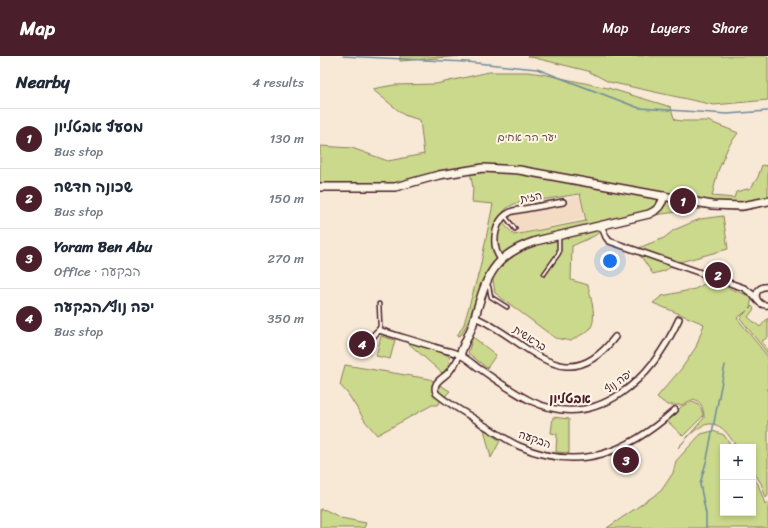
<!DOCTYPE html>
<html lang="en">
<head>
<meta charset="utf-8">
<style>
	:root { --surface:#fff; --page:#f6f6f7; --text:#1f2937; --muted:#747a83; --line:#e0e1e3; --accent:#4a1f2b }
	body { margin:0; font-family:Sriracha,"Playpen Sans Hebrew",sans-serif; background:var(--page); color:var(--text) }
	.controls { position:absolute; right:12px; bottom:12px; display:grid; overflow:hidden; border-radius:0px; box-shadow:0 2px 6px #0003 }
	.controls button { width:36px; height:36px; display:grid; place-items:center; padding:0; border:0; border-bottom:1px solid var(--line); background:var(--surface); color:var(--text); font:20px sans-serif }
	.you { position:absolute; left:290px; top:205px; width:14px; height:14px; margin:-10px; border:3px solid #fff; border-radius:50%; background:#1a73e8; box-shadow:0 0 0 6px #1a73e833 }
	.badge { display:grid; place-items:center; width:26px; height:26px; border-radius:50%; background:var(--accent); color:#fff; font-size:13px; font-weight:700 }
	.pin { position:absolute; translate:-50% -50%; border:2px solid #fff; box-shadow:0 1px 4px #0006 }
	.list { margin:0; padding:0; list-style:none }
	h2 { display:flex; justify-content:space-between; align-items:center; height:52px; margin:0; padding:0 16px; font-size:17px }
	h2 small { font-size:13px; font-weight:400; color:var(--muted) }
	.list li { display:grid; grid-template-columns:26px 1fr auto; gap:12px; align-items:center; box-sizing:border-box; height:60px; padding:0 16px; border-top:1px solid var(--line) }
	.list b { display:block; font-size:15px; white-space:nowrap }
	.list p { margin:0; font-size:13px; white-space:nowrap; color:var(--muted) }
	.list em { font-size:13px; font-style:normal; color:var(--muted) }
	.map { position:relative; flex:none; width:448px; height:472px; overflow:hidden }
	header { display:flex; align-items:center; gap:24px; box-sizing:border-box; height:56px; padding:0 20px; background:var(--accent); color:#fff }
	header strong { font-size:19px }
	nav { display:flex; gap:22px; margin-inline-start:auto; font-size:14px }
	main { display:flex }
	aside { flex:1; background:var(--surface) }
	.map>svg:first-child { display:block }
</style>
</head>
<body>
<header>
<strong>Map</strong>
<nav><a>Map</a><a>Layers</a><a>Share</a></nav>
</header>
<main>
<aside>
<h2>Nearby<small>4 results</small></h2>
<ul class="list">
<li><span class="badge">1</span><div><b>מסעף אבטליון</b><p>Bus stop</p></div><em>130 m</em></li>
<li><span class="badge">2</span><div><b>שכונה חדשה</b><p>Bus stop</p></div><em>150 m</em></li>
<li><span class="badge">3</span><div><b>Yoram Ben Abu</b><p>Office · הבקעה</p></div><em>270 m</em></li>
<li><span class="badge">4</span><div><b>יפה נוף/הבקעה</b><p>Bus stop</p></div><em>350 m</em></li>
</ul>
</aside>
<div class="map">
<svg width="448" height="472" viewBox="0 0 448 472">
	<rect width="100%" height="100%" fill="#f8e9d6"/>
	<filter id="ink" filterUnits="userSpaceOnUse"><feTurbulence type="fractalNoise" baseFrequency=".025" numOctaves="2"/><feDisplacementMap in="SourceGraphic" scale="8" xChannelSelector="R" yChannelSelector="G"/><feConvolveMatrix kernelMatrix="1 2 1 2 8 2 1 2 1" color-interpolation-filters="sRGB"/></filter>
	<g filter="url(#ink)">
		<polygon fill="#f4dbc4" points="259,140 264,163 194,178 181,162 191,153"/>
		<g fill="#cbd98c" stroke="#8a7c5c" fill-rule="evenodd">
			<polygon points="80,0 142,0 80,5"/>
			<polygon points="207,0 448,0 448,44 394,49 289,26 268,15"/>
			<path d="M 169,16 L 208,16 L 222,18 L 288,32 L 351,51 L 352,56 L 355,64 L 362,65 L 388,65 L 416,76 L 418,77 L 408,91 L 398,115 L 392,140 L 414,142 L 416,136 L 431,132 L 438,121 L 442,109 L 448,110 L 448,149 L 422,155 L 385,152 L 373,148 L 374,151 L 381,153 L 318,161 L 289,170 L 274,180 L 252,190 L 251,224 L 268,229 C 270,241 278,261 270,273 C 266,277 256,281 251,285 L 235,282 L 175,237 L 173,224 L 165,220 L 146,270 L 141,279 L 137,280 L 144,268 L 160,212 L 173,148 L 152,146 L 153,132 L 149,110 C 122,115 95,125 68,128 C 45,130 22,128 0,127 L 0,90 L 32,92 L 68,105 L 104,98 L 100,64 L 84,59 L 52,33 L 74,29 L 116,28 ZM 260,138 L 266,165 L 194,179 L 178,162 L 187,152 L 194,148 Z"/>
			<polygon points="403,160 408,193 360,206 344,215 333,218 322,202 313,194 344,182 354,174 380,163"/>
			<path d="M 390,225 L 432,241 L 430,252 L 432,250 L 434,253 L 428,261 L 440,271 L 448,262 L 448,281 L 442,285 L 448,294 L 448,298 L 420,262 L 428,254 L 417,262 L 448,301 L 448,440 L 446,442 L 441,427 L 433,415 L 433,391 L 417,391 C 412,385 407,375 400,371 C 384,360 368,381 358,392 L 384,362 C 384,354 382,346 374,343 L 361,349 L 347,349 L 337,341 L 362,312 L 376,291 L 384,268 L 333,247 L 342,240 L 375,233 Z"/>
			<polygon points="61,280 75,284 70,303 56,300"/>
			<polygon points="153,281 176,299 167,312 148,297"/>
			<polygon points="87,286 126,298 130,302 128,311 122,317"/>
			<polygon points="25,309 110,323 130,335 117,349 112,349 57,379 45,365 28,338 20,329"/>
			<path d="M 372,346 C 380,348 382,353 383,360 L 363,380 L 347,365 L 362,350 Z"/>
			<polygon points="233,361 249,363 249,397 236,396 237,378 231,377"/>
			<polygon points="164,373 180,385 171,402"/>
			<polygon points="393,375 404,379 412,391 403,391 403,457 433,457 433,421 438,428 445,448 448,446 448,472 287,472 341,435 353,417 356,405 366,394 381,378"/>
			<polygon points="0,453 6,454 21,462 46,467 44,472 0,472"/>
		</g>
		<g fill="none" stroke-linecap="round" stroke-linejoin="round">
			<g stroke="#6f8a9d" stroke-width="1.5">
				<polyline points="23,0 146,6 217,13 319,52 407,58 448,55"/>
				<polyline points="386,472 386,458 380,428 387,403 405,309"/>
			</g>
			<g stroke="#4a1f2b" stroke-width="5.5">
				<g id="lane">
					<polyline points="185,160 195,173"/>
					<polyline points="224,218 239,197 239,181"/>
					<polyline points="167,227 169,231 171,241 187,251"/>
					<polyline points="59,248 60,270 59,273"/>
				</g>
			</g>
			<g stroke="#4a1f2b" stroke-width="8">
				<g id="street">
					<polyline points="281,169 286,181 289,185 424,232 432,238 437,244"/>
					<path d="M 181,204 C 170,188 174,162 193,155 L 243,146"/>
					<path d="M 448,231 C 442,230 437,233 436,240 C 437,246 442,250 448,249"/>
					<path d="M 154,261 C 206,281 244,348 295,281"/>
					<path d="M 47,295 L 50,283 L 59,274 C 77,280 96,285 114,291 C 122,294 132,295 140,299 C 146,302 152,307 157,311 C 175,323 192,336 211,345 C 279,377 333,320 359,263"/>
					<path d="M 140,299 C 137,305 133,311 129,316 C 122,323 112,326 116,337 C 126,347 150,359 162,368 C 174,375 186,384 199,390 C 260,417 308,396 355,354"/>
				</g>
			</g>
			<g stroke="#4a1f2b" stroke-width="10">
				<g id="secondary">
					<polyline points="0,131 75,131 119,119 163,112 199,114 392,149 422,150 448,145"/>
					<path d="M 140,299 C 143,290 148,280 152,271 C 165,228 168,200 216,185 L 329,158 C 338,154 342,149 344,140"/>
				</g>
			</g>
			<use href="#lane" stroke="#fcf5e5" stroke-width="2.5"/>
			<use href="#street" stroke="#fcf5e5" stroke-width="5"/>
			<use href="#secondary" stroke="#fcf5e5" stroke-width="7"/>
		</g>
	</g>
	<g text-anchor="middle" stroke-width="4" stroke-linejoin="round" paint-order="stroke">
		<g font-size="11" fill="#6a4e43" stroke="#fcf5e5">
			<text x="207" y="85">יער הר אחים</text>
		</g>
		<g font-size="11" fill="#4a1f2b" stroke="#fcf5e5">
			<text transform="translate(211 141) rotate(-10)" y="4">הזית</text>
			<text transform="translate(210 282) rotate(33)" y="4">בראשית</text>
			<text transform="translate(298 325) rotate(-37)" y="4">יפה נוף</text>
			<text transform="translate(215 383) rotate(19)" y="4">הבקעה</text>
		</g>
		<g font-size="13" font-weight="bold" fill="#4a1f2b" stroke="#fcf5e5">
			<text x="250" y="347">אבטליון</text>
		</g>
	</g>
</svg>
<div class="controls">
<button>+</button>
<button>−</button>
</div>
<div class="you"></div>
<div class="pin badge" style="left:363px;top:145px">1</div>
<div class="pin badge" style="left:398px;top:219px">2</div>
<div class="pin badge" style="left:306px;top:404px">3</div>
<div class="pin badge" style="left:42px;top:288px">4</div>
</div>
</main>
</body>
</html>
